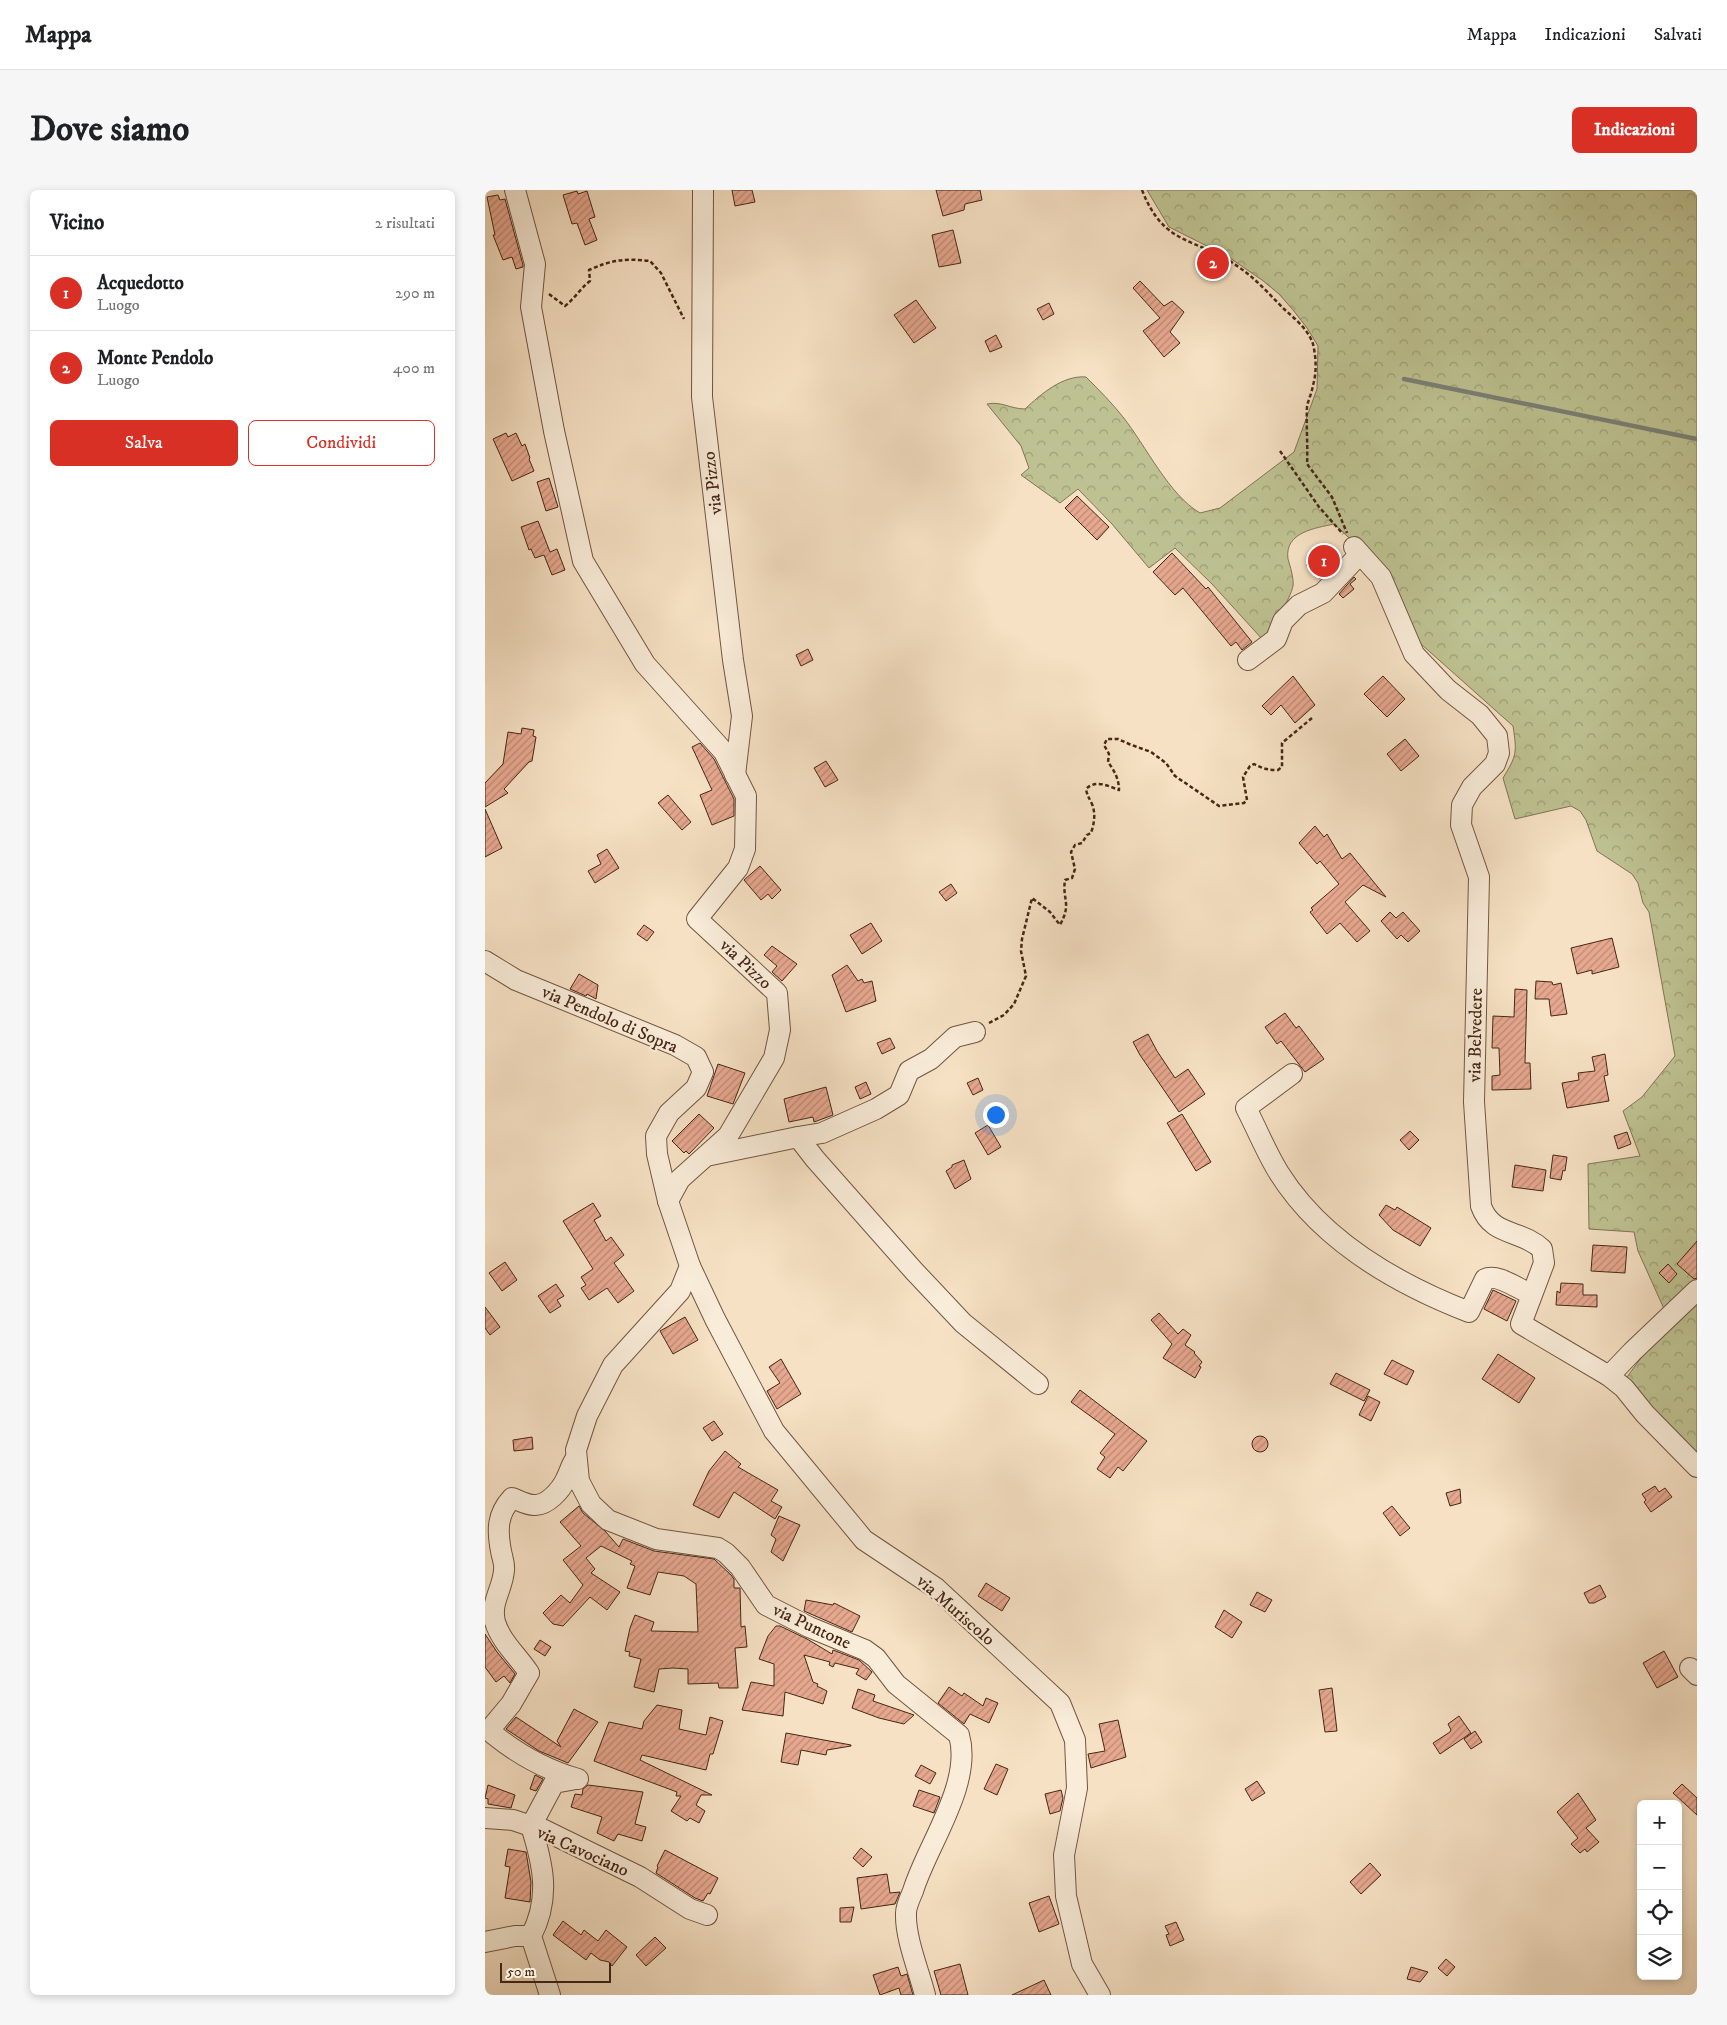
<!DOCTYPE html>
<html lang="it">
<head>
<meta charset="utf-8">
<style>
	:root { --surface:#fff; --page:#f6f6f6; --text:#202124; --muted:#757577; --line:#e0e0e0; --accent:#d93025 }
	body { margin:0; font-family:"IM FELL DW Pica",serif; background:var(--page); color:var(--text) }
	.controls { position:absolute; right:15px; bottom:15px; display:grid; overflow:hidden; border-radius:8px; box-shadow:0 2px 8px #0003 }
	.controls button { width:45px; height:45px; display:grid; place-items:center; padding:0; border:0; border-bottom:1px solid var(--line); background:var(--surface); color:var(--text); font:25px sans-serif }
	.scale { position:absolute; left:15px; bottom:12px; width:111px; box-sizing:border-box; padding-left:5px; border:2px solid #462714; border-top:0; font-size:14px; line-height:18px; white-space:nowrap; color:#462714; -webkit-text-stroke:4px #f9ecd9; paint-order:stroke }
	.you { position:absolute; left:510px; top:924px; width:18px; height:18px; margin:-12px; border:4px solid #fff; border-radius:50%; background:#1a73e8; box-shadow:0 0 0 8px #1a73e833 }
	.badge { display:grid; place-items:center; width:32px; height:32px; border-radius:50%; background:var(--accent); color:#fff; font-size:16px; font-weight:700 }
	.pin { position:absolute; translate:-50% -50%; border:2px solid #fff; box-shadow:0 1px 5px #0006 }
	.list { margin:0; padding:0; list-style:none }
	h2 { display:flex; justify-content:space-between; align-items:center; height:65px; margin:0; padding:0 20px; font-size:21px }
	h2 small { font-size:16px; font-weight:400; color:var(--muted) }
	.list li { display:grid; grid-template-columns:32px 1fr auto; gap:15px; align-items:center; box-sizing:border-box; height:75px; padding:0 20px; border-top:1px solid var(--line) }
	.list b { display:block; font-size:19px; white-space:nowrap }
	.list p { margin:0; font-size:16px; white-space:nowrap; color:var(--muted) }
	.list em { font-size:16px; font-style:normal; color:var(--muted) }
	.actions { display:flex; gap:10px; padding:15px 20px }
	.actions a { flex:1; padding:11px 0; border:1px solid var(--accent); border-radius:8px; text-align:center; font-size:18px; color:var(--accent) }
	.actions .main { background:var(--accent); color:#fff }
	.icon { flex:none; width:28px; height:28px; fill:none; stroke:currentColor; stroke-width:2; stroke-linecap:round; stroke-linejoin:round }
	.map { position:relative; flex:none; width:1212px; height:1805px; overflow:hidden; border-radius:8px }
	header { display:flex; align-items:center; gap:30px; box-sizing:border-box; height:70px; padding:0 25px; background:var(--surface); border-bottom:1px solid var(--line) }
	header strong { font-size:24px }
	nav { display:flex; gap:28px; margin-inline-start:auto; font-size:18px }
	.intro { display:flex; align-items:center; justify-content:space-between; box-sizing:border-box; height:120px; padding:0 30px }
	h1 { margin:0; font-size:35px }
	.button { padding:12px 22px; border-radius:8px; background:var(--accent); color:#fff; font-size:18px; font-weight:700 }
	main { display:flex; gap:30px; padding:0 30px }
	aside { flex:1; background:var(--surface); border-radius:8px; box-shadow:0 2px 8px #0003 }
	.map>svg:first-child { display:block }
</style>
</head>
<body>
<header>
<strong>Mappa</strong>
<nav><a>Mappa</a><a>Indicazioni</a><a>Salvati</a></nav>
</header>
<div class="intro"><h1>Dove siamo</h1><a class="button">Indicazioni</a></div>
<main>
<aside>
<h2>Vicino<small>2 risultati</small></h2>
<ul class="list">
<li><span class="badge">1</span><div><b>Acquedotto</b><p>Luogo</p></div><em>290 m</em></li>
<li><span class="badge">2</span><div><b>Monte Pendolo</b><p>Luogo</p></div><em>400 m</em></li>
</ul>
<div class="actions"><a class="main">Salva</a><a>Condividi</a></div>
</aside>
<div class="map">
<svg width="1212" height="1805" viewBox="0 0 1212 1805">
	<defs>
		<pattern id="forest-crowns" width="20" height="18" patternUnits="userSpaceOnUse" patternTransform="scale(1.25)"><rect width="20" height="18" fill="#bec292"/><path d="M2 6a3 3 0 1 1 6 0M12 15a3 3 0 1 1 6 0" fill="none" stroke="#9c9e76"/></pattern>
		<pattern id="building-hatch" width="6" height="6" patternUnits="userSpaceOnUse" patternTransform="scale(1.25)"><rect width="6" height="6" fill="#e7a890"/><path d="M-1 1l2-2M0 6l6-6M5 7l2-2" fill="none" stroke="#bd8974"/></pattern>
	</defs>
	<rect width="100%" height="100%" fill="#f6e1c4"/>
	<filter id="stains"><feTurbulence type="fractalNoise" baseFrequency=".004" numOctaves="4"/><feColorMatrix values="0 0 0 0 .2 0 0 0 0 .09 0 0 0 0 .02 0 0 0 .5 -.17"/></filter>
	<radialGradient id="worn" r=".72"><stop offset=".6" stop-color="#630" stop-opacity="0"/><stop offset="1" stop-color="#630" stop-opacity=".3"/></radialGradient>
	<path fill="url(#forest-crowns)" stroke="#827453" d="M 662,0 L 1212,0 L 1212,1272 L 1142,1187 L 1184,1130 L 1153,1061 L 1149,1042 L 1104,1039 L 1103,974 L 1155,966 L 1138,921 L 1157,907 L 1190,866 L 1164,722 L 1158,713 L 1153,693 L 1147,684 L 1112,661 L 1101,630 L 1095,621 L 1086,616 L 1030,629 L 1018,588 C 1032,565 1032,563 1028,536 L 936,454 L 875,358 L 849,334 C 831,338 799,342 803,369 C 805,376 809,388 808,396 C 806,408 786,439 778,450 L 727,394 L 690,358 L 664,378 L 627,334 L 593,299 L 575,313 L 536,285 L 544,278 L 536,256 L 502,214 C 516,211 526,219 540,219 C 556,204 578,185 601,187 C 614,200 627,213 638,227 C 661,256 684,305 715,323 L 735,318 L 809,262 L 832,199 L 833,156 L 822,138 L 808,120 L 794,104 L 777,90 L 742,66 L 684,37 Z"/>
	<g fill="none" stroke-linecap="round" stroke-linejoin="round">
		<polyline stroke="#7a8175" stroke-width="4.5" points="919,189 1212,249"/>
	</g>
	<g fill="url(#building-hatch)" stroke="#462714">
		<polygon points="247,0 267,0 270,12 250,16"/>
		<polygon points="451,0 495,0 497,10 480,14 479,20 458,26"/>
		<polygon points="92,1 93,4 102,1 110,27 104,29 112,50 100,55 92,33 87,34 78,5"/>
		<polygon points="13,5 15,10 20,9 38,75 38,77 31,79 27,67 18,70 8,45 10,45 2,7"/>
		<polygon points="468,40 476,73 454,77 447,45"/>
		<polygon points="655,91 679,116 687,111 699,122 685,142 695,153 679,167 658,141 675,128 648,98"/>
		<polygon points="431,110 451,138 429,153 409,125"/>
		<polygon points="564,113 569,124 558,130 552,119"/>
		<polygon points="511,145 517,157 505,162 500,151"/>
		<polygon points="21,243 23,247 31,243 37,256 40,254 45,268 44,269 49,281 27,291 8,249"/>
		<polygon points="64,288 73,317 61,321 52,292"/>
		<polygon points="592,306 624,337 612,350 580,318"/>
		<polygon points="53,331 65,362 72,359 80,380 67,385 59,365 50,368 46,359 44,360 36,337"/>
		<polygon points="842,355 856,367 835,389 821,375"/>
		<polygon points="687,363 721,399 723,397 767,452 757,460 751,452 746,456 698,398 690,405 668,382"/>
		<polygon points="869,387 871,389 865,394 869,399 858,408 854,404"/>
		<polygon points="323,459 328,470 316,476 311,465"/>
		<polygon points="808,486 830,515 810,533 796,515 786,525 777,516"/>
		<polygon points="898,486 920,509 902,527 879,504"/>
		<polygon points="37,538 49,540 48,546 51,547 47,571 44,572 19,599 23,603 0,617 0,593 18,574 23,542 36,544"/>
		<polygon points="920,549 934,566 916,581 902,564"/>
		<polygon points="215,553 229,569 249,609 249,626 227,635 215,605 227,600 207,557"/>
		<polygon points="341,571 353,590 340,597 329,578"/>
		<polygon points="183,605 206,632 197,640 173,613"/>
		<polygon points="0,619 17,658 0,667"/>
		<polygon points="830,636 839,647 842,644 857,669 865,663 901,707 878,695 860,712 885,741 872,752 855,733 842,744 825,722 828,720 826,718 854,694 835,671 832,674 814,653"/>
		<polygon points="122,659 134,678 110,693 103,681 116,674 112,665"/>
		<polygon points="275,676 296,700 287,709 283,704 276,710 259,690"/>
		<polygon points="466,694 472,703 461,711 454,702"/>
		<polygon points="905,722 911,728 918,722 935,741 923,752 916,745 912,749 896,731"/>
		<polygon points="386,733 397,751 377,764 365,745"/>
		<polygon points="159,735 169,742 162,751 152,744"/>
		<polygon points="1127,748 1134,777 1107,784 1107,780 1092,784 1086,758"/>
		<polygon points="287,756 312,774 297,791 287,782 292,776 279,765"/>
		<polygon points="362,775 373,791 377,789 379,793 387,791 391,811 361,822 347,785"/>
		<polygon points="94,784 113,795 111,809 102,804 101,806 85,799"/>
		<polygon points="1051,791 1067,792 1068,795 1076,793 1082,824 1066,826 1064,809 1050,809"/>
		<polygon points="1030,799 1042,800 1040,873 1045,873 1046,899 1007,900 1007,886 1015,885 1014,858 1007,858 1008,826 1029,827"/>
		<polygon points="800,823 811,838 814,836 839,869 820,882 796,851 792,854 780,837"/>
		<polygon points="663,844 672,861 690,888 703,879 720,904 694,922 655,865 648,852"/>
		<polygon points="405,848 410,858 397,864 392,853"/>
		<polygon points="1120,864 1123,885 1119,886 1124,911 1082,918 1077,893 1094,890 1093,883 1110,881 1107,867"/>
		<polygon points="233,874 260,883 248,914 222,906"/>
		<polygon points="493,888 498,900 488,905 482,893"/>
		<polygon points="381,892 386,904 375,909 370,897"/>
		<polygon points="341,897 348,925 329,932 328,927 304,932 299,909"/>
		<polygon points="214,924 229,938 204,964 201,961 199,963 187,951"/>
		<polygon points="697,924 726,972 711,981 682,933"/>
		<polygon points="503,935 516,957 503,965 490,943"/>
		<polygon points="925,941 934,950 924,960 915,950"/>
		<polygon points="1142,942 1146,954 1133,959 1129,946"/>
		<polygon points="1068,965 1082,967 1080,981 1078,980 1076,990 1065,988"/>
		<polygon points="479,970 486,989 470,999 461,981 467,977 467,975"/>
		<polygon points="1030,975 1061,980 1058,1001 1027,997"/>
		<polygon points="108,1013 116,1026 109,1030 121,1051 126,1047 139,1065 129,1073 149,1101 133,1113 122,1098 104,1110 96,1098 101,1095 96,1087 108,1079 78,1031"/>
		<polygon points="901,1015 910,1020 912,1017 946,1038 935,1056 908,1040 894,1025"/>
		<polygon points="1212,1051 1212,1088 1209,1089 1192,1074"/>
		<polygon points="1108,1055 1142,1057 1140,1083 1106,1081"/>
		<polygon points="20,1072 32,1090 17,1101 4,1083"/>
		<polygon points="1183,1074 1192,1084 1184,1093 1174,1083"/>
		<polygon points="1076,1093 1098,1094 1098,1105 1112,1105 1112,1117 1071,1115 1072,1101 1075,1103"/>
		<polygon points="71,1094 79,1106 72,1110 76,1116 65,1123 53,1106"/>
		<polygon points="1008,1100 1031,1111 1022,1131 999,1119"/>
		<polygon points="0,1117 15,1137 5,1145 0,1138"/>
		<polygon points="674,1123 693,1144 698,1139 706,1145 700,1155 710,1162 709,1163 717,1172 714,1176 716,1177 710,1188 678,1168 687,1154 666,1130"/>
		<polygon points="200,1127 213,1150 188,1164 175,1141"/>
		<polygon points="1013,1164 1050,1188 1034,1213 997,1189"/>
		<polygon points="296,1169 316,1204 292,1219 282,1201 295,1193 284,1177"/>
		<polygon points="907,1170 929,1181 922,1195 899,1184"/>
		<polygon points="851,1183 885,1200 879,1211 845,1194"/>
		<polygon points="595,1200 662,1251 638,1281 633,1277 625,1288 612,1279 620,1267 615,1263 630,1244 586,1212"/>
		<polygon points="883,1206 895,1212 886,1231 874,1225"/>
		<polygon points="229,1231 238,1244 227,1251 218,1238"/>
		<circle cx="775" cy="1254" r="8"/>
		<polygon points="47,1247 48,1259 29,1261 28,1250"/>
		<polygon points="240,1261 256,1274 253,1277 293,1300 286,1311 297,1317 290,1329 249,1302 234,1328 208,1315 224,1281"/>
		<polygon points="1170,1296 1174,1302 1180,1298 1187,1307 1166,1322 1159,1312 1161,1310 1157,1304"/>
		<polygon points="975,1299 976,1313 965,1316 961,1303"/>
		<polygon points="94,1316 98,1323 120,1341 134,1357 138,1349 169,1361 229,1369 246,1385 249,1389 249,1398 255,1398 256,1437 260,1436 262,1457 250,1458 253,1498 234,1498 233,1493 203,1494 203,1479 188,1478 174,1479 169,1502 149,1497 156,1469 144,1466 145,1462 140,1461 145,1438 150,1425 169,1432 166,1441 213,1442 211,1394 199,1386 173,1382 165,1405 142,1398 150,1376 145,1374 147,1371 116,1356 101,1368 110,1379 106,1383 135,1402 122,1420 105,1407 78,1436 68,1434 58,1423 76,1405 85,1413 98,1395 78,1370 96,1356 75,1332"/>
		<polygon points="907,1316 925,1338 915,1346 898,1323"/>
		<polygon points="294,1326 315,1335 298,1371 286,1362 291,1349 286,1345"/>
		<polygon points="501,1393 525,1408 517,1421 493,1406"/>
		<polygon points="1115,1395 1121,1407 1109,1413 1104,1413 1099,1403"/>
		<polygon points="772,1402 787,1410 780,1422 765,1415"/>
		<polygon points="321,1410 348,1415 349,1413 375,1426 367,1442 319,1421"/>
		<polygon points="739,1420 757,1432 747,1448 730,1437"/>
		<polygon points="291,1436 295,1436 322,1449 347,1464 348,1460 374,1470 387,1482 381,1490 371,1484 374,1479 350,1473 348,1477 344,1475 345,1472 319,1465 328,1492 333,1494 332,1496 342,1501 338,1514 300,1502 298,1526 257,1520 266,1492 289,1496 289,1474 274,1469 283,1446"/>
		<polygon points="0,1444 12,1462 30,1484 25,1493 19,1486 11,1492 0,1477"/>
		<polygon points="55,1450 66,1457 60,1466 49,1459"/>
		<polygon points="1179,1461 1193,1487 1172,1498 1158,1473"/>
		<polygon points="464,1497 477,1506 479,1503 498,1516 501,1508 513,1513 504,1533 485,1524 479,1534 453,1513"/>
		<polygon points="847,1498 852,1541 840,1542 834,1500"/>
		<polygon points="373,1499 390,1505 388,1511 429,1525 419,1534 394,1528 367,1518"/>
		<polygon points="172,1515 197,1520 194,1539 221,1545 225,1527 238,1531 228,1564 225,1564 221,1580 157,1565 155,1570 227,1605 216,1605 211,1615 220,1621 214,1633 205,1628 202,1631 186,1621 196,1606 191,1606 192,1602 109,1571 124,1532 157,1539 159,1531"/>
		<polygon points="89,1519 113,1532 83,1573 54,1561 21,1539 31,1527 76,1557 72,1551"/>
		<polygon points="974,1526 986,1543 955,1564 948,1553 965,1542 966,1540 963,1534"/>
		<polygon points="633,1530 641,1567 606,1578 603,1564 620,1561 614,1534"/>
		<polygon points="990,1541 997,1552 986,1559 979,1549"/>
		<polygon points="301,1543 366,1555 366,1556 342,1560 341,1565 316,1560 313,1575 296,1572"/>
		<polygon points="511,1574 523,1579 512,1605 499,1599"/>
		<polygon points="436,1575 451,1583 445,1594 430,1586"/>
		<polygon points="50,1585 58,1589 51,1601 45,1599"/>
		<polygon points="772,1591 780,1603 767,1611 760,1599"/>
		<polygon points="1197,1594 1212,1608 1212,1625 1188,1603"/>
		<polygon points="3,1595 30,1605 26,1618 3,1614 3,1609 0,1608"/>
		<polygon points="103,1595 158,1602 150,1634 161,1637 157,1651 133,1644 129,1651 112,1643 117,1627 86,1617 90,1604 97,1605 98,1599"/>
		<polygon points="434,1600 455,1607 449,1623 428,1616"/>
		<polygon points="576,1600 578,1608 575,1621 565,1624 560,1604"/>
		<polygon points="1093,1603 1111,1630 1101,1638 1114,1652 1102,1662 1100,1659 1095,1663 1086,1654 1093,1648 1072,1622"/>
		<polygon points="376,1658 387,1667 378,1677 368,1668"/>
		<polygon points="23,1659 41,1662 46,1692 45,1712 20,1708 25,1677 20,1676"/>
		<polygon points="180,1660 233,1688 225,1704 223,1703 218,1711 210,1708 171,1683 173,1677 172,1676"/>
		<polygon points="885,1673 896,1685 876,1704 865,1692"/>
		<polygon points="402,1684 405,1703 415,1702 410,1714 376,1719 372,1688"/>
		<polygon points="564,1706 574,1734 554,1742 544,1713"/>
		<polygon points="369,1717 366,1732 355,1732 355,1718"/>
		<polygon points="78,1731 96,1745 99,1740 113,1751 121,1740 142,1757 127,1776 124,1772 115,1770 106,1763 101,1770 68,1745"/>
		<polygon points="691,1732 699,1750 685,1756 681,1745 684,1744 680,1736"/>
		<polygon points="170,1747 181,1758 161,1776 151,1765"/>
		<polygon points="961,1769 970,1777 962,1786 953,1778"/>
		<polygon points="475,1774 483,1805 456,1805 449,1781"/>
		<polygon points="413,1777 416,1786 422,1784 428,1805 416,1805 414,1798 395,1805 388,1785"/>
		<polygon points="926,1777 943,1782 935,1792 922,1789"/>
		<polygon points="559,1790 566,1805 527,1805"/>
	</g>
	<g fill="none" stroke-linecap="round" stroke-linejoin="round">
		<g stroke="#725640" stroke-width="22">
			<g id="minor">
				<polyline points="30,0 50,74 46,117 69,241 98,371 160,474 239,562 261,606 260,659 253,678 212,729 292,803 295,840 289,868 243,946 195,989 183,1011"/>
				<polyline points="218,0 217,207 248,470 257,526 250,585"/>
				<path d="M 869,357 L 896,387 L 929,464 L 963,500 L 995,525 L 1012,546 L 1014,563 L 1010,574 L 987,597 L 977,615 L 976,635 L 994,687 L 989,912 L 996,1016 C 1007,1047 1036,1039 1057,1059 L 1059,1073 L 1036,1134 L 1124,1186 L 1139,1198 L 1160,1224 L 1212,1277"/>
				<polyline points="763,470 791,449 798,431 814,415 838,403 875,364"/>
				<path d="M 0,771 L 31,790 L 190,855 L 211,867 L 218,882 L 211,898 L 184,923 L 171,946 L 172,964 L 183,1011 L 205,1076 L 195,1101 L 128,1175 L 102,1226 L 91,1260 L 94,1291 L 106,1314 L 123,1330 L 171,1349 L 233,1358 L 241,1363 L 255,1377 L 281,1415 L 324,1437 L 380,1460 L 391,1468 L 411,1494 L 474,1545 C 488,1594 442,1655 428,1701 C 425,1708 421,1716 421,1723 C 420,1748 434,1781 440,1805"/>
				<path d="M 807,884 L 761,918 C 772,939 781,962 794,983 C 836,1050 912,1094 984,1122 L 1000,1089 C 1012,1083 1033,1099 1046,1104"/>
				<polyline points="313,947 337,943 391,919 414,905 424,881 446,869 470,847 490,842"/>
				<polyline points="221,966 313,947 330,969 429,1081 478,1133 553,1194"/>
				<polyline points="205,1076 230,1129 289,1241 379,1350 451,1398 575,1513 590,1550 592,1598 579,1665 581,1706 597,1774 615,1805"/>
				<polyline points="1124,1186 1147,1162 1212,1100"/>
				<path d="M 91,1268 C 86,1275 85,1281 81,1289 C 76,1300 62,1316 49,1315 C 42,1315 33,1310 27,1308 C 12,1324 12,1340 16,1361 C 17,1367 20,1374 19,1380 C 18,1399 5,1412 10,1432 C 16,1452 33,1466 44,1483 L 26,1514 L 6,1538 L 8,1544 C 34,1565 61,1580 93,1589"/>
				<polyline points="1205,1478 1212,1485"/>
				<polyline points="0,1628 28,1630 46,1636 69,1593 91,1589"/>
				<polyline points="0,1752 30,1746 46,1746"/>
				<path d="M 65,1805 L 46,1746 C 66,1708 58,1674 46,1636 L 55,1638 L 155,1687 L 205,1719 L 222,1725"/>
			</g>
		</g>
		<g stroke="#462714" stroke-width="2.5" stroke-dasharray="4 2.5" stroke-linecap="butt">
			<path d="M 657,0 C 680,59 712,46 755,78 C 771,89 785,105 799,119 C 810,129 823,139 828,154 C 831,167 832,182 828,195 C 827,203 823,210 822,217 C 821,236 823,255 822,274 L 847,307 L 862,343"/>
			<path d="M 64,104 L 80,116 C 90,108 95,99 105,91 L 104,80 C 126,70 140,68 165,71 L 176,83 L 199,129"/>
			<polyline points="795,261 834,317 858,344"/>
			<path d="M 504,833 L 519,825 L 529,814 L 541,786 L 536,761 L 537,749 L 547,708 L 565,722 L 575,735 C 587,713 577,710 580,690 L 587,688 L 590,679 L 586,662 L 590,655 L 597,653 L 602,645 L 606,643 C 609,634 611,624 607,614 C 604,608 602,605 601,599 C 611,589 623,596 634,600 C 634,589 629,580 623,572 L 624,564 L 619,555 L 622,549 L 633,549 L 644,554 L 666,562 L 681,573 L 690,586 L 734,616 L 759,613 L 762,610 L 758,587 L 765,576 L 769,574 C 778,579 784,580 793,580 L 797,577 L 797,553 L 827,528"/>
		</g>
		<use href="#minor" stroke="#f9ecd9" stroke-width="20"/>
	</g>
	<g text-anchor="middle" stroke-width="4.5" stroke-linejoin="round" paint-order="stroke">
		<g font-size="18" fill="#462714" stroke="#f9ecd9">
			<text transform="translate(227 293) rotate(-97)" y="6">via Pizzo</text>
			<text transform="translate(261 774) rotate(43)" y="6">via Pizzo</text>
			<text transform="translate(125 829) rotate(23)" y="6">via Pendolo di Sopra</text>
			<text transform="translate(990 845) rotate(-89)" y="6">via Belvedere</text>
			<text transform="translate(471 1420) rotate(41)" y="6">via Muriscolo</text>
			<text transform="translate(327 1436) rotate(25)" y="6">via Puntone</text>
			<text transform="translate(98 1661) rotate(24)" y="6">via Cavociano</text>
		</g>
	</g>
	<rect width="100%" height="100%" filter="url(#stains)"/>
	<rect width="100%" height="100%" fill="url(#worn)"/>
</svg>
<div class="controls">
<button>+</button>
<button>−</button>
<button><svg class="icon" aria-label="locate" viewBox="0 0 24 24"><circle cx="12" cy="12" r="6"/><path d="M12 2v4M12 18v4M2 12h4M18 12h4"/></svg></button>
<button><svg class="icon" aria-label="layers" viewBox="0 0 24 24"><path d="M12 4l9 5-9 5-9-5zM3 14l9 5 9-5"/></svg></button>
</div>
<div class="scale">50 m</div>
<div class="you"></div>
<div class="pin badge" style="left:839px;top:371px">1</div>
<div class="pin badge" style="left:728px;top:73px">2</div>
</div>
</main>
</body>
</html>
